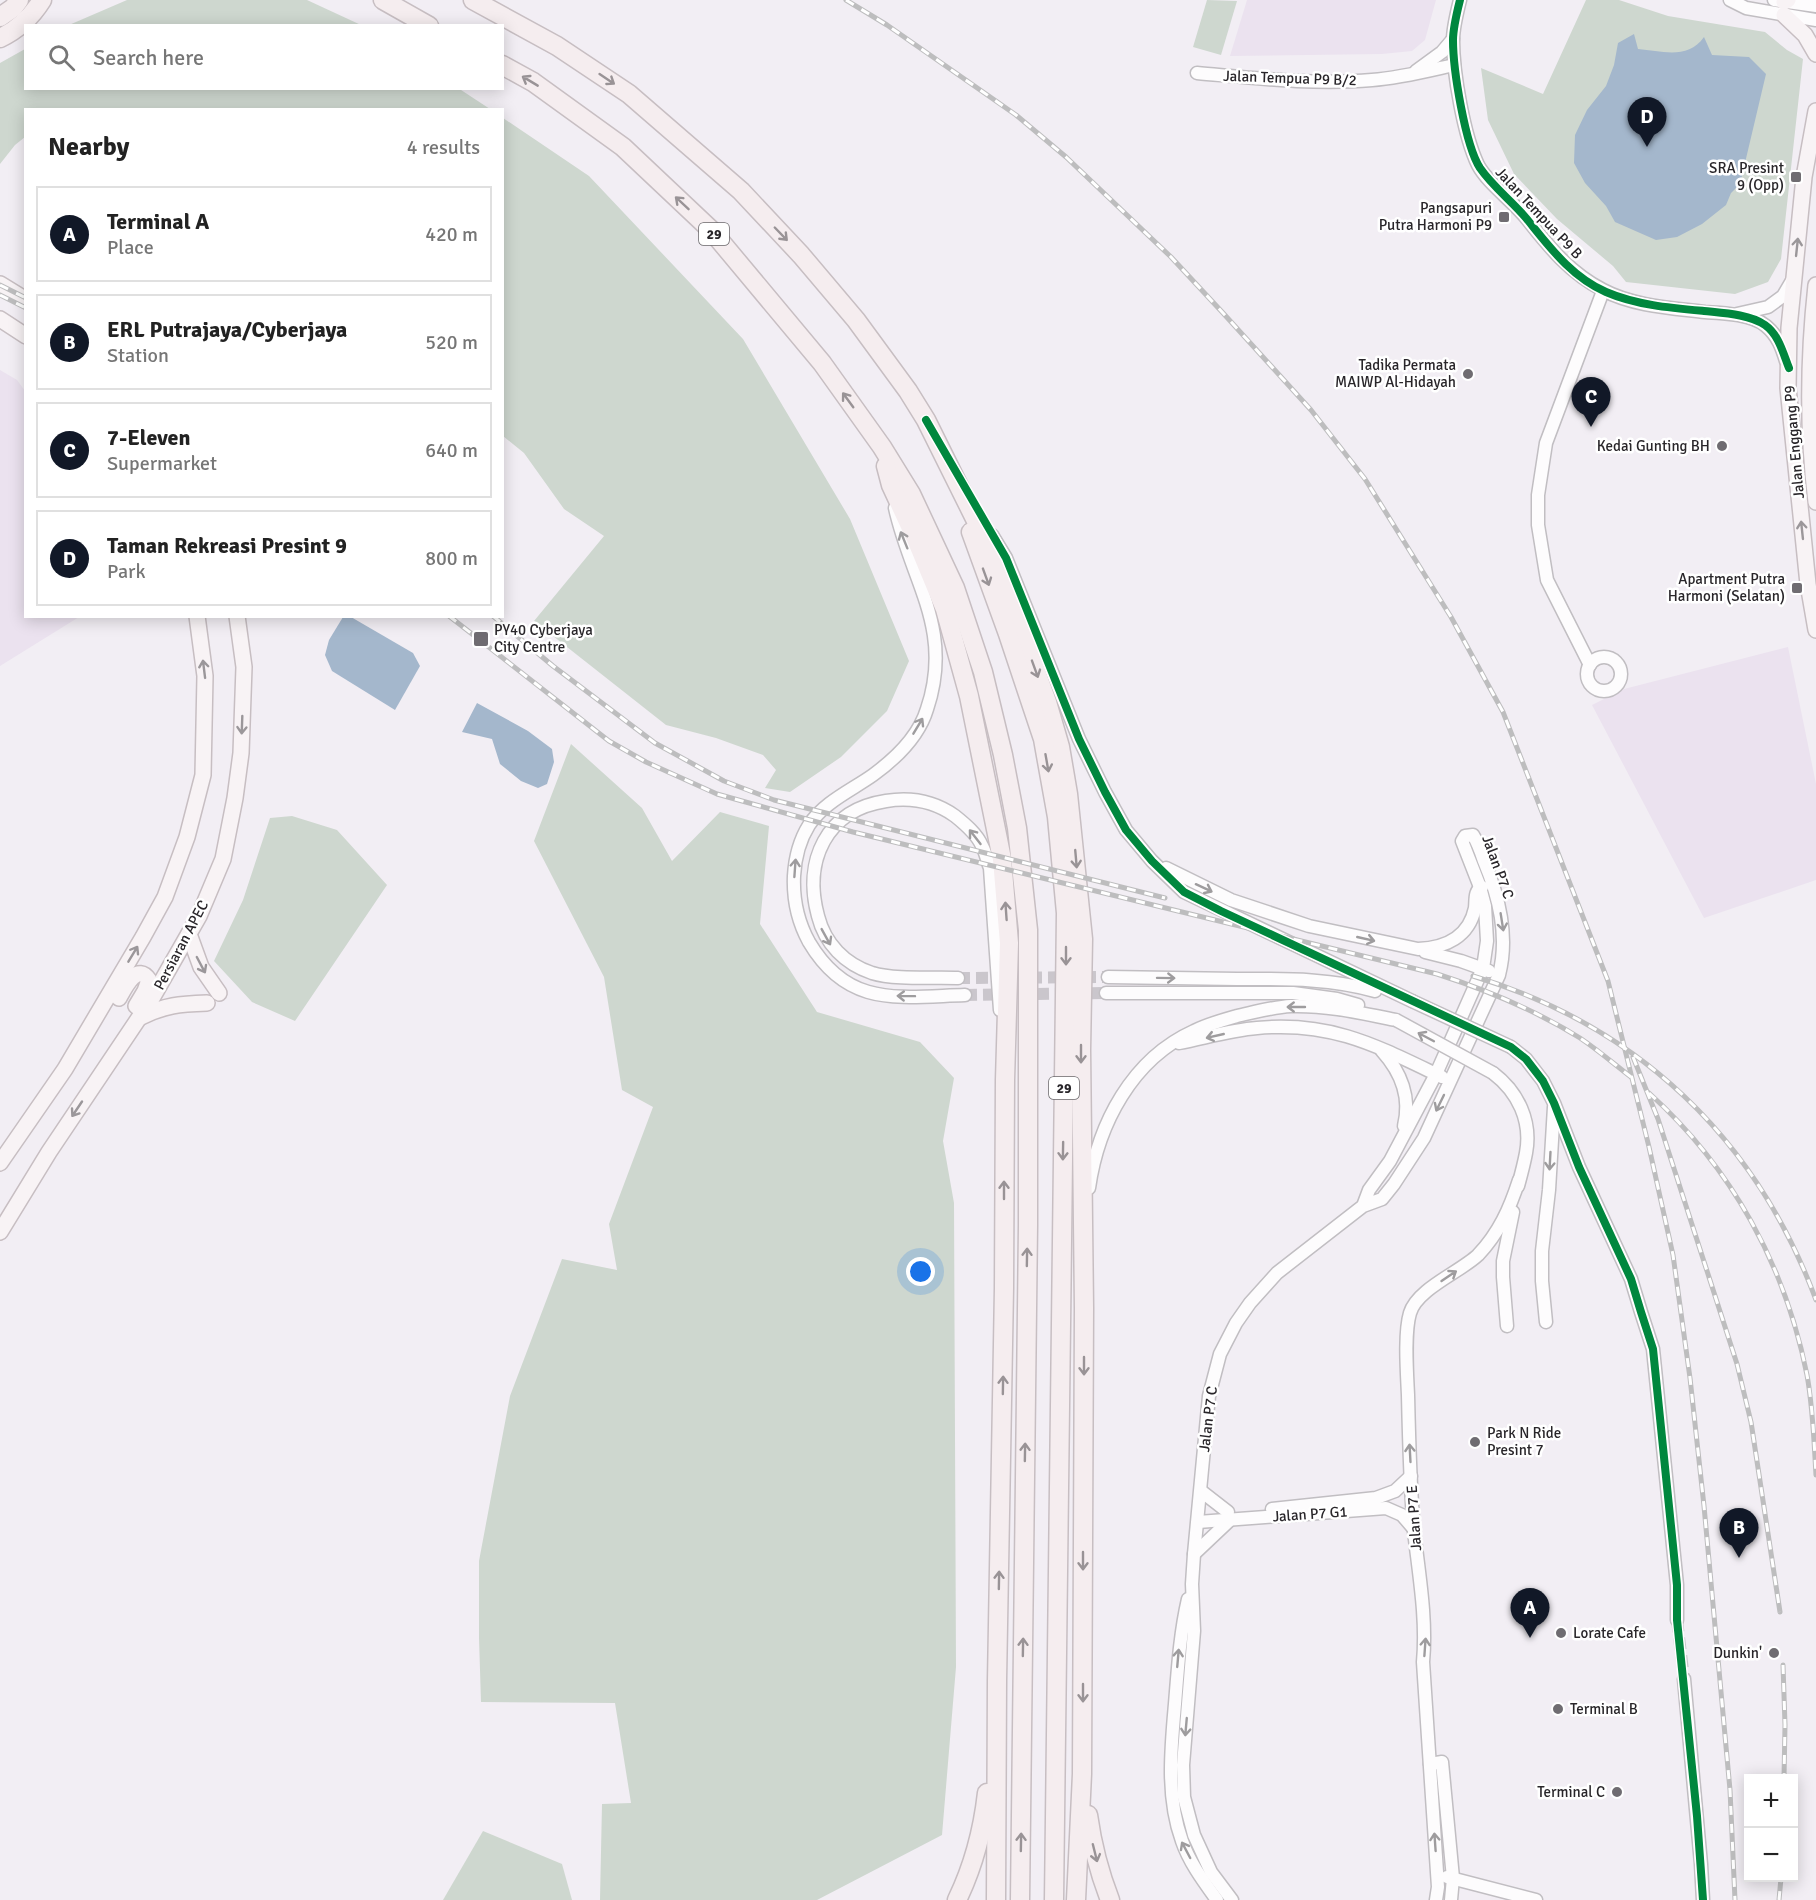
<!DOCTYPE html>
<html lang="en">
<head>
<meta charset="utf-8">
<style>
	:root { --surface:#fff; --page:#f2f2f2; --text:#222; --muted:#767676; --line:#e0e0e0; --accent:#111827 }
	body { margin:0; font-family:Signika,sans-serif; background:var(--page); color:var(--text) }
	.controls { position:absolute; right:18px; bottom:18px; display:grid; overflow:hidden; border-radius:0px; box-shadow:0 3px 15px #0003 }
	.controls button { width:54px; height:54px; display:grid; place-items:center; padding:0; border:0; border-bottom:2px solid var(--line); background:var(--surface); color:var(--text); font:30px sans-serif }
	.you { position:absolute; left:921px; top:1272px; width:21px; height:21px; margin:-15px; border:4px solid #fff; border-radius:50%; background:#1a73e8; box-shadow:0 0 0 9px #1a73e833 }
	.badge { display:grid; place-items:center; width:39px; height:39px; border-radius:50%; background:var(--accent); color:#fff; font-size:20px; font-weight:700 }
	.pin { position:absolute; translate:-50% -50px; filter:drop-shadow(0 2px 3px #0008) }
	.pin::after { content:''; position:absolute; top:32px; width:21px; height:18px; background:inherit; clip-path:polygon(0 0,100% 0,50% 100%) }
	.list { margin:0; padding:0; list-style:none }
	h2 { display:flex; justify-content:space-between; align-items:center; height:78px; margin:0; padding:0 24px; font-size:26px }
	h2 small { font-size:20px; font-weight:400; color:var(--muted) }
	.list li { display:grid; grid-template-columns:39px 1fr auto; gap:18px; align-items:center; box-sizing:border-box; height:96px; margin:0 12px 12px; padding:0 12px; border:2px solid var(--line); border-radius:0px }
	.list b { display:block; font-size:22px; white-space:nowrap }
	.list p { margin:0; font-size:20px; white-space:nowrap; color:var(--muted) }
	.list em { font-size:20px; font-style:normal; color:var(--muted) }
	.icon { flex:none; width:33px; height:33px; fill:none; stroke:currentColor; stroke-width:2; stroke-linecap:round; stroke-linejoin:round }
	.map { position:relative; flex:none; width:1816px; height:1900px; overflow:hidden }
	.search { position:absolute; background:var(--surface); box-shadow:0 3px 15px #0003; left:24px; top:24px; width:480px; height:66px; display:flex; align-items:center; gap:15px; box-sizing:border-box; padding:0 21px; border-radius:0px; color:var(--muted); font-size:22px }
	.panel { position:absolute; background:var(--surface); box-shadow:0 3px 15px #0003; left:24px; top:108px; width:480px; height:510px; border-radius:0px }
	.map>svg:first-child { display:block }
</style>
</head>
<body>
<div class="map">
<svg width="1816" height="1900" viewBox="0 0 1816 1900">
	<rect width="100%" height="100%" fill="#f2eef4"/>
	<g fill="#ebe2ef">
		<polygon points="1247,0 1436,0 1425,40 1412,51 1382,54 1230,56"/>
		<polygon points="0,370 17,380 25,391 26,616 79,617 0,666"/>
		<polygon points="1788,647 1816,784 1816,880 1704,918 1592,705 1624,689"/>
	</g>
	<g fill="#ced7cf">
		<polygon points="127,0 307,0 361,25 69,25"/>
		<polygon points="1207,0 1237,1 1221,55 1193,47"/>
		<polygon points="1586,0 1619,0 1668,16 1765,32 1787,50 1803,59 1781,259 1768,282 1735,294 1626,282 1613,266 1557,219 1514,174 1488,120 1481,68 1543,94"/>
		<polygon points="25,49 26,88 458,88 490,109 26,110 25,137 15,145 0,164 0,63"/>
		<polygon points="503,118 589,176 743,339 850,519 909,661 887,711 841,757 790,792 765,788 776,770 763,755 716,738 666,725 534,621 604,536 564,509 524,453 503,436"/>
		<polygon points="571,744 642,808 672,861 720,812 769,826 760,924 817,1012 920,1042 954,1078 943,1141 954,1203 956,1667 942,1835 817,1900 600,1900 602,1804 631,1803 615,1703 481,1702 479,1638 479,1561 510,1396 562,1259 617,1270 609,1224 653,1107 622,1090 604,977 534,841"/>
		<polygon points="292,816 337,830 387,885 295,1021 252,1002 214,961 243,900 270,818"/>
		<polygon points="483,1831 562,1864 572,1900 443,1900"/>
	</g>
	<g fill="#a4b7cc">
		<path d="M 1634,34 L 1638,49 C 1662,51 1688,60 1704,37 L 1712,55 L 1749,57 L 1766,74 L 1740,184 L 1731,193 L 1726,205 L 1702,224 L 1677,237 L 1656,240 L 1615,222 L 1606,206 L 1585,183 L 1574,163 L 1575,135 L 1587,110 L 1606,86 L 1614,65 L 1618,43 Z"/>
		<polygon points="343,617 351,617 413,653 420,666 395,710 332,671 325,655 329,640"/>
		<polygon points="477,703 528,731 552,749 554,762 547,784 538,788 521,781 500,764 492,739 462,732"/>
	</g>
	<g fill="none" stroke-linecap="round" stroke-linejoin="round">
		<g stroke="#cac6cc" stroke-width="12" stroke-dasharray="12 6" stroke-linecap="butt">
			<polyline points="958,978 1108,977"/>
			<polyline points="965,995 1106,993"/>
			<polyline points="1677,1620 1684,1679"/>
		</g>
		<g stroke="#c1bec2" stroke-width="15">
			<g id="minor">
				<path d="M 1460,0 C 1457,12 1453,28 1453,40 C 1453,73 1464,136 1478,165 C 1488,184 1513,201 1527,219 C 1549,247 1570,273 1603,290 C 1633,306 1672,308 1705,312 C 1723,313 1752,314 1766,326 C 1778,336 1782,348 1786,361"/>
				<polyline points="1730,0 1746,8 1816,20"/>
				<polyline points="1774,0 1816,6"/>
				<polyline points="1416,71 1442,52 1453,39"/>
				<path d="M 1197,73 C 1255,78 1314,85 1372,80 C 1400,78 1427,71 1454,65"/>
				<polyline points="1737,314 1768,307 1783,296 1793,279"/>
				<path d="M 895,508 C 911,581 954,629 927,709 C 919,736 895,759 873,775 C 852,790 824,802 809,825 C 799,841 795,858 794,876 C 793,899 798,922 809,942 C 848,1008 898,997 965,995"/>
				<polyline points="992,535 1006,558 1079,739 1105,792 1126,830 1152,861 1184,892 1412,1001"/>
				<circle cx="1604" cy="674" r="17"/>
				<polyline points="1590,665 1547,580 1538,525 1538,495 1546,443 1603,291"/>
				<path d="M 1166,868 L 1231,900 L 1309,926 L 1418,949 C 1445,948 1469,937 1475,908 C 1476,899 1474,891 1482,887"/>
				<polyline points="1425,952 1461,961 1489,971"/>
				<path d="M 1108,977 C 1151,978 1194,978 1237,979 C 1283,979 1331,978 1375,991"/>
				<path d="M 958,978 C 933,977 895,980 872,973 C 845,964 825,944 818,916 C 803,861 826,810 886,801 C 911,797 934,801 955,816 C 965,824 977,834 982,846 C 986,853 987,861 990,868 L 1000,1010"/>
				<polyline points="1106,993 1293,993 1337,999 1358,1005"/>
				<path d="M 1179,1043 C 1205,1038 1231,1030 1257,1028 C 1332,1021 1377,1046 1442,1077"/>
				<polyline points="1511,1047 1526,1059 1543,1081 1554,1103 1579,1167 1631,1279 1641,1312 1653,1349 1677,1585 1677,1620"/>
				<path d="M 1382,1051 C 1401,1072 1411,1098 1404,1126"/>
				<path d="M 1493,1073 C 1518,1092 1532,1121 1526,1153 C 1524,1164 1521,1175 1518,1186"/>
				<path d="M 1089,1188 C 1098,1124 1132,1059 1194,1031 C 1208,1024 1223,1020 1237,1016 C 1255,1012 1273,1007 1291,1006 C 1327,1005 1361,1013 1396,1020"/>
				<polyline points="1546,1322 1542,1281 1542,1251 1549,1190 1554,1107"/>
				<polyline points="1507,1326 1503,1277 1503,1261 1513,1212"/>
				<polyline points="1201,1491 1228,1512"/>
				<polyline points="1272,1509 1376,1498 1395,1491 1411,1476"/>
				<polyline points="1198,1522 1386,1508 1402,1515 1414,1529"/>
				<polyline points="1194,1554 1230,1520"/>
				<path d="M 1188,1599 C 1180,1634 1178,1667 1175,1704 C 1171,1749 1166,1797 1182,1841 C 1189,1862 1204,1882 1217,1900"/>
				<polyline points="1684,1679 1701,1864 1703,1900"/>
				<polyline points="1430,1764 1442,1762 1453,1878 1451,1900"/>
				<polyline points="1447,1877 1536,1900"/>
				<path d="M 1232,1900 L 1211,1872 L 1194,1835 L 1184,1797 L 1183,1765 L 1194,1631 L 1192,1584 L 1194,1554 L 1209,1396 L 1220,1354 L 1236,1323 L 1250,1303 L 1277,1273 L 1363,1206 L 1382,1199 L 1394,1184 L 1424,1138 L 1499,975 C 1509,936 1499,897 1484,861 C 1481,852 1478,843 1473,835 L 1465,836 L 1462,841 L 1480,887 L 1485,906 L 1487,941 L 1483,968 L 1436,1074 L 1390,1161 L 1369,1190 L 1363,1206"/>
				<path d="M 1436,1900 L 1438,1887 L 1423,1662 C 1427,1619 1419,1575 1414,1531 C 1410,1486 1409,1440 1408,1395 C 1407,1373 1404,1333 1410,1313 C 1417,1289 1460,1272 1478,1255 C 1499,1233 1510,1208 1519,1180"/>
			</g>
		</g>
		<g stroke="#c7bec2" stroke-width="18">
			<g id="major">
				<polyline points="1784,2 1788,0"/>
				<polyline points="1784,15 1805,35 1816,54"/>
				<polyline points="1816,111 1804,177 1789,328 1788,388 1808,584 1816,630"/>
				<polyline points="0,284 26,300"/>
				<path d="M 1816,285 C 1808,358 1807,429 1816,502"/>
				<polyline points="0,319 26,336"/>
				<polyline points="189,934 201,967 219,993"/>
				<path d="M 119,998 C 125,987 137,962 149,980 L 145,991 L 136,1006"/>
				<path d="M 141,1017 C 165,1005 180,1004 207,1003"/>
				<polyline points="0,1163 65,1069 143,937 165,897 187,837 203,775 205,676 197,616"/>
				<polyline points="0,1232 49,1152 151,1000 199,916 223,859 235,798 241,753 244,667 237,616"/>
			</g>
		</g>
		<g stroke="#c7bec2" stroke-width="21">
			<g id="highway">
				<polyline points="383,0 429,26"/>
				<polyline points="473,0 557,46 629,94 741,191 801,255 856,320 908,391 926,420 996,561 1047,702 1060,747 1068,794 1083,939 1081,1050 1084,1308 1082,1774 1076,1900"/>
				<polyline points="0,17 13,8 19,0"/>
				<path d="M 0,38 C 17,30 32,16 42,0"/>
				<polyline points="502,65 533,82 623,147 711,230 822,363 882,447 911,494 955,588 983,672 1003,755 1017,828 1028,930 1028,1225 1020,1900"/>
				<polyline points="886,466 891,485 916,539 945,609 969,696 1002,859 1009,943 1005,1080 1004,1288 997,1681 996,1900"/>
				<polyline points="971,532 1008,634 1043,739 1057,817 1066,913 1054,1900"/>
				<path d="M 1088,1815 C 1092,1844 1099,1872 1110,1900"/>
				<path d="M 957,1900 C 973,1867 983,1829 987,1793"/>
			</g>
		</g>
		<use href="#minor" stroke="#fdfcfd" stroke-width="12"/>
		<use href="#major" stroke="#f8f3f5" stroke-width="15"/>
		<use href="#highway" stroke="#f5edef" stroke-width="18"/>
		<g stroke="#bdbdbe" stroke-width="5">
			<g id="rail">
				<polyline points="846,0 887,25 1016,115 1066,157 1171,257 1223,313 1311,410 1365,479 1451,617 1503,712 1608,981 1649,1147 1673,1255 1690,1378 1704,1506 1730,1790 1735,1900"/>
				<polyline points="0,285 26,298"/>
				<polyline points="0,295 26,308"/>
				<path d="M 449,616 L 609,741 L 646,762 L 717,794 L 853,832 L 1437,974 C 1487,990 1535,1010 1580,1038 C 1598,1050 1614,1064 1631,1077"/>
				<polyline points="493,616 553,666 655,743 724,781 774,800 1165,898"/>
				<path d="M 1473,976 C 1638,1026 1756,1138 1816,1300"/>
				<polyline points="1633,1057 1658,1119 1737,1364 1751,1422 1780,1612"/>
				<path d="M 1649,1093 C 1732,1168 1785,1265 1807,1375 C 1813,1408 1814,1442 1816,1475"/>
				<polyline points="1783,1665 1785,1725 1784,1778"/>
				<polyline points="1779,1900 1781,1878"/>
			</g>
		</g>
		<use href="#rail" stroke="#fff" stroke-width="3" stroke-dasharray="9" stroke-linecap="butt"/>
		<g stroke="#c1bec2" stroke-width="15" stroke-linecap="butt">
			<g id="minor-bridge">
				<polyline points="1412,1001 1511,1047"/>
				<polyline points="1396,1020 1493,1073"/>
			</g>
		</g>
		<use href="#minor-bridge" stroke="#fdfcfd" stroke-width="12"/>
		<g stroke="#fff" stroke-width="11">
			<g id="cycleway">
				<path d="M 1460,0 C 1457,12 1453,28 1453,40 C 1453,69 1465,145 1480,168 C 1493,187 1512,201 1526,218 C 1549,246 1571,277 1606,292 C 1636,305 1671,308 1704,311 C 1722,313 1749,314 1765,325 C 1779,335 1783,353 1789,368"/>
				<polyline points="926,420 1006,558 1079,739 1105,792 1126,830 1152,861 1184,892 1221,911 1511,1047 1526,1059 1543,1081 1554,1103 1579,1167 1631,1279 1641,1312 1653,1349 1677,1585 1677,1620 1697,1816 1703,1900"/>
			</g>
		</g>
		<use href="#cycleway" stroke="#00873e" stroke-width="8"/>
	</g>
	<defs><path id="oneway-shaft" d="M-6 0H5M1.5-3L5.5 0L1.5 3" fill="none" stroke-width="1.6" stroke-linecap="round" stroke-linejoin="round" transform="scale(1.5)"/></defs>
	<g stroke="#999396">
		<use href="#oneway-shaft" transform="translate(607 79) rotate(34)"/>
		<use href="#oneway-shaft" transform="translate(530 81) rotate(-149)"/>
		<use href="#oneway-shaft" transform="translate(682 203) rotate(-137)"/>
		<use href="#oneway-shaft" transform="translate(781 234) rotate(46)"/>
		<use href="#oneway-shaft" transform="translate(848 400) rotate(-126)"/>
		<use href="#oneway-shaft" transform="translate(986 577) rotate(70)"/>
		<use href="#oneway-shaft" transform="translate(1035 669) rotate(70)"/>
		<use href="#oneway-shaft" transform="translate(1047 763) rotate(80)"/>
		<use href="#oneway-shaft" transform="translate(1076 859) rotate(85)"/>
		<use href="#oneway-shaft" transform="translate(1006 911) rotate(-94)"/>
		<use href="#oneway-shaft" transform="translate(1066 956) rotate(90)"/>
		<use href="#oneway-shaft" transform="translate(1081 1054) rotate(90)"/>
		<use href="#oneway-shaft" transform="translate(1063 1151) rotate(91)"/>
		<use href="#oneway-shaft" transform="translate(1004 1190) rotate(-90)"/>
		<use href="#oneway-shaft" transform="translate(1027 1257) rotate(-89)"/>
		<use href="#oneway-shaft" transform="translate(1084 1366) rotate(90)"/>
		<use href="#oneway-shaft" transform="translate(1003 1385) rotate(-89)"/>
		<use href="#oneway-shaft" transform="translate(1025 1452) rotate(-89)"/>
		<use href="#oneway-shaft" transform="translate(1083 1561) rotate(90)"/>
		<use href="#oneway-shaft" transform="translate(999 1580) rotate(-89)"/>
		<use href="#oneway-shaft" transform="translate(1023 1647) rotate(-89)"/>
		<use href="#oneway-shaft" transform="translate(1083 1693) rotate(90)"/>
		<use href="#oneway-shaft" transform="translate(1021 1842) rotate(-89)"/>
		<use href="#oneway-shaft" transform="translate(1095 1853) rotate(76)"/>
	</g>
	<g stroke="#9b979a">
		<use href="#oneway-shaft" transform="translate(1797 247) rotate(-84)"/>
		<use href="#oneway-shaft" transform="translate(1802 530) rotate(-96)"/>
		<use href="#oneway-shaft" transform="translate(204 669) rotate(-97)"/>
		<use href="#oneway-shaft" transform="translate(242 725) rotate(92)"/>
		<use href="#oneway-shaft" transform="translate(133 954) rotate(-59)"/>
		<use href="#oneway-shaft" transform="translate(201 965) rotate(62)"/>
		<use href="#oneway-shaft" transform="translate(77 1109) rotate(124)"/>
	</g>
	<g stroke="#9e9c9e">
		<use href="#oneway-shaft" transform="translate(904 540) rotate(-112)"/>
		<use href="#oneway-shaft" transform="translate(918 726) rotate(-59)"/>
		<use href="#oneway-shaft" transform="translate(975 837) rotate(-128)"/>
		<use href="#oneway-shaft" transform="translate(795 868) rotate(-86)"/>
		<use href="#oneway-shaft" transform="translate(1204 888) rotate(25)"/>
		<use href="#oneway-shaft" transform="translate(1502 922) rotate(81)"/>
		<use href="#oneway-shaft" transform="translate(826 937) rotate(61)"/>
		<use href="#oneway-shaft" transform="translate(1366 939) rotate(13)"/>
		<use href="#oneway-shaft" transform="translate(1166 978) rotate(1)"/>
		<use href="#oneway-shaft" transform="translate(906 996) rotate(-179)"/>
		<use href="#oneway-shaft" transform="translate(1296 1007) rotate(180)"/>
		<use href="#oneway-shaft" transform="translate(1215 1036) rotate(167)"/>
		<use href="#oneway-shaft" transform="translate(1426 1037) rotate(-152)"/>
		<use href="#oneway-shaft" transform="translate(1440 1103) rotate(116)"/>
		<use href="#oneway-shaft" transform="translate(1550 1161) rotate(93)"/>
		<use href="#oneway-shaft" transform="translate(1449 1276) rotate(-34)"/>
		<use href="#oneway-shaft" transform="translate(1410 1453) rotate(-93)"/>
		<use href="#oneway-shaft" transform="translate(1425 1647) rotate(-86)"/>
		<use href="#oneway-shaft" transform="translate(1178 1658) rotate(-85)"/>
		<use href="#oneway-shaft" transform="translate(1186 1727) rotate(95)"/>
		<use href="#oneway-shaft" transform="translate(1435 1842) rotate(-94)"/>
		<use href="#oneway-shaft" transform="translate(1186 1850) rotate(-118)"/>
	</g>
	<g fill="#6f6c71" stroke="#fff" stroke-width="2">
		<rect x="1790" y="171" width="12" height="12" rx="3"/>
		<rect x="1498" y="211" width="12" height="12" rx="3"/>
		<circle cx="1468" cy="374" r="6"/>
		<circle cx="1722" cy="446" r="6"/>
		<rect x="1791" y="582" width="12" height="12" rx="3"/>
		<rect x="473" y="631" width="16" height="16" rx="3"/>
		<circle cx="1475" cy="1442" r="6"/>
		<circle cx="1561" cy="1633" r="6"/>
		<circle cx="1774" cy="1653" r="6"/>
		<circle cx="1558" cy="1709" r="6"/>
		<circle cx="1617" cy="1792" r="6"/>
	</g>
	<g text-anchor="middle" stroke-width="5" stroke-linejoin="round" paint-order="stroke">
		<g fill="#fff" stroke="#69676a" stroke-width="1.5">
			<rect x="699" y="223" width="30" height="22" rx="4.5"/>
			<rect x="1049" y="1077" width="30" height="22" rx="4.5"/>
		</g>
		<g font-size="14" font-weight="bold" fill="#29262a">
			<text x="714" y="239">29</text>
			<text x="1064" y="1093">29</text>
		</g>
		<g font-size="15" fill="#29262a" stroke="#fff">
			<text transform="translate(1290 78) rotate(2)" y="5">Jalan Tempua P9 B/2</text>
			<text transform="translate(1539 213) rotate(47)" y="5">Jalan Tempua P9 B</text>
			<text transform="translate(1794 442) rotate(-95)" y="5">Jalan Enggang P9</text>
			<text transform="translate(1498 867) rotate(70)" y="5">Jalan P7 C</text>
			<text transform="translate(181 945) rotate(-62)" y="5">Persiaran APEC</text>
			<text transform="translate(1208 1419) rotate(-83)" y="5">Jalan P7 C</text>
			<text transform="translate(1310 1514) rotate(-4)" y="5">Jalan P7 G1</text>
			<text transform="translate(1414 1518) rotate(-94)" y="5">Jalan P7 E</text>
		</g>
		<g font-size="15" fill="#29262a" stroke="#fff" text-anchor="end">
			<text x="1784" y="173">SRA Presint<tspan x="1784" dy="17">9 (Opp)</tspan></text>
			<text x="1492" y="213">Pangsapuri<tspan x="1492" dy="17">Putra Harmoni P9</tspan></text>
			<text x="1456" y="370">Tadika Permata<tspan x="1456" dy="17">MAIWP Al-Hidayah</tspan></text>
			<text x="1710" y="451">Kedai Gunting BH</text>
			<text x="1785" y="584">Apartment Putra<tspan x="1785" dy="17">Harmoni (Selatan)</tspan></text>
			<text x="494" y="635" text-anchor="start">PY40 Cyberjaya<tspan x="494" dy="17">City Centre</tspan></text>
			<text x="1487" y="1438" text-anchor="start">Park N Ride<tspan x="1487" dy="17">Presint 7</tspan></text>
			<text x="1573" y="1638" text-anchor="start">Lorate Cafe</text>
			<text x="1762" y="1658">Dunkin'</text>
			<text x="1570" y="1714" text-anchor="start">Terminal B</text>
			<text x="1605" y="1797">Terminal C</text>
		</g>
	</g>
</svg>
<div class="controls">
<button>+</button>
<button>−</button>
</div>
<div class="you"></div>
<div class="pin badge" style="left:1530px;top:1638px">A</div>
<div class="pin badge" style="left:1739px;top:1558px">B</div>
<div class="pin badge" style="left:1591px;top:427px">C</div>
<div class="pin badge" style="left:1647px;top:147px">D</div>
<div class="search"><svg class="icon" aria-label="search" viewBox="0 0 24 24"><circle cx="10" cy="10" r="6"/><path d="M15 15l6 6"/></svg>Search here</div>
<section class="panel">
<h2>Nearby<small>4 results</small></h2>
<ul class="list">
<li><span class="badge">A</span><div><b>Terminal A</b><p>Place</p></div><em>420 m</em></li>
<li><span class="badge">B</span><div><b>ERL Putrajaya/Cyberjaya</b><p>Station</p></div><em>520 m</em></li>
<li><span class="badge">C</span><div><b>7-Eleven</b><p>Supermarket</p></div><em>640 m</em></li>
<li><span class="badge">D</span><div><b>Taman Rekreasi Presint 9</b><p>Park</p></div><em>800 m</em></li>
</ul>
</section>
</div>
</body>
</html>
